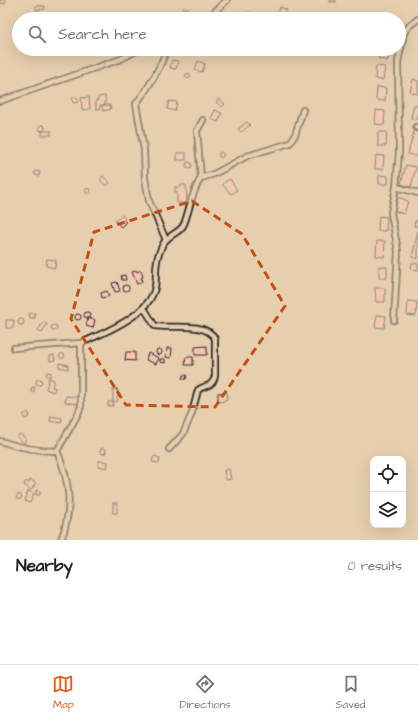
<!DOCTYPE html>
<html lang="en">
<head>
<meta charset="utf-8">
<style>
	:root { --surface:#fff; --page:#f2f2f2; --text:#222; --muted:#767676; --line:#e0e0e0; --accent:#ea580c }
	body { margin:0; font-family:"Architects Daughter",sans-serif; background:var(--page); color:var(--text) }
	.controls { position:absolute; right:12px; bottom:12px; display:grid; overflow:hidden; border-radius:8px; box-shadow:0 4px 16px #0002 }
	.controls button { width:36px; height:36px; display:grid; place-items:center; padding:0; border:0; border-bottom:1px solid var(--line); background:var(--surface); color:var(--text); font:20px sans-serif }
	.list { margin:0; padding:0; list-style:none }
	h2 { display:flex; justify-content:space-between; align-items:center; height:52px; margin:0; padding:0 16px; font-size:17px }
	h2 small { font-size:13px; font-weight:400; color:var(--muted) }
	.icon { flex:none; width:22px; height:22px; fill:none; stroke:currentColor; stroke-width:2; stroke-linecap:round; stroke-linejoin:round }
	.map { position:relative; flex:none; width:418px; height:540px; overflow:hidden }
	.search { position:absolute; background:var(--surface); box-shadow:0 4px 16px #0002; left:12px; right:12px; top:12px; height:44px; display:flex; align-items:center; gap:10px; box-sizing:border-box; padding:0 14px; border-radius:22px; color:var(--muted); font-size:15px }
	.sheet { height:124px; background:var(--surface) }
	nav { display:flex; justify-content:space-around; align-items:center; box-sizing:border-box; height:56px; border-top:1px solid var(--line); background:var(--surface); font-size:11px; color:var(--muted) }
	nav a { display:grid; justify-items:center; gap:2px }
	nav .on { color:var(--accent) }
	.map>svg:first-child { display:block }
</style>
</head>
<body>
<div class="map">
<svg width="418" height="540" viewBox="0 0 418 540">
	<rect width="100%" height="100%" fill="#e6ceae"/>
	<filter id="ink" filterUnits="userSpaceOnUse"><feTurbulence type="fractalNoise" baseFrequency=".025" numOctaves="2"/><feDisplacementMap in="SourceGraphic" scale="8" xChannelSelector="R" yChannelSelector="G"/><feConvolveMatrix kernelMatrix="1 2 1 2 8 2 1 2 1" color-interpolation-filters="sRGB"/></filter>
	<g filter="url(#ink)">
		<g fill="#fec3b7" stroke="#2b2b2b">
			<polygon points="0,0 6,0 5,4 0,3"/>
			<rect x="329" y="0" width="7" height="2"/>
			<polygon points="36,6 45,6 45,9 36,10"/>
			<polygon points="280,7 287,10 283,17 277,14"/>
			<rect x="183" y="8" width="5" height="6"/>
			<circle cx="249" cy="15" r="3"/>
			<rect x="252" y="14" width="13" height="5"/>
			<rect x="183" y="16" width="5" height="3"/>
			<polygon points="292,16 299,17 299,19 292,19"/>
			<polygon points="381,49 392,49 387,61 378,58"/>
			<polygon points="172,60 178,61 176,69 170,68"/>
			<polygon points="198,61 205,64 202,72 195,70"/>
			<polygon points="376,66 385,67 383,80 375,79"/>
			<circle cx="188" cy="76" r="2.5"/>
			<polygon points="413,79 418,81 418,94 410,92"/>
			<polygon points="377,87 386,88 385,101 376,100"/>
			<polygon points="105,96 105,105 100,105 100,109 96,109 96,100 98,100 98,97"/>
			<polygon points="89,97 90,109 82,110 81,98"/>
			<circle cx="75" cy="100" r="3"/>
			<polygon points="219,99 225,104 222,107 216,102"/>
			<polygon points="169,101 177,102 175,111 167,109"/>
			<polygon points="105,105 110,105 111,109 103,111 102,106"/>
			<polygon points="414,105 418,106 418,119 411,118"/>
			<polygon points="215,110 222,113 218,122 211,119"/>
			<polygon points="376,110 385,111 384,125 375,124"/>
			<polygon points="247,122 250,125 241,132 238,129"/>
			<circle cx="42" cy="128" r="3"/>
			<rect x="42" y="131" width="9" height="4"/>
			<polygon points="414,131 418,132 418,157 408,154"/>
			<polygon points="378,132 387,132 386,146 378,146"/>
			<circle cx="221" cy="155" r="2.5"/>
			<rect x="177" y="153" width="9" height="7"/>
			<polygon points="376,155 384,156 383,169 375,169"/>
			<circle cx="189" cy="165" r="3"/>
			<polygon points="406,165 416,167 411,187 401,184"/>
			<polygon points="35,171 40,172 39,176 35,175"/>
			<polygon points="379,175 388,176 388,184 379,184"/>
			<polygon points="103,176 110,183 106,186 100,180"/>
			<polygon points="230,179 237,190 231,194 222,184"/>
			<polygon points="181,185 186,185 187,203 177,203 177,192 175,192 175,187 181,187"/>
			<circle cx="88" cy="191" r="2.5"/>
			<polygon points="398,197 408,201 404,214 395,211"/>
			<polygon points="122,215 125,218 123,220 126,222 121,227 115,221"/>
			<polygon points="379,216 387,217 386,231 378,231"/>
			<polygon points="415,221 418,221 418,226 414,226"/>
			<polygon points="418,231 418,259 412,257"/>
			<polygon points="377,241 385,241 384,257 376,256"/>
			<polygon points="47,259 56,260 55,268 46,266"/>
			<polygon points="412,263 418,264 418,270 411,269"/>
			<polygon points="379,266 387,267 387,278 379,278"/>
			<polygon points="136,270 137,272 141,270 143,277 141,278 142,282 137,284 132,272"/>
			<polygon points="125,275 126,280 122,280 121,276"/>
			<polygon points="117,282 120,291 115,292 112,283"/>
			<circle cx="126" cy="288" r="3"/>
			<polygon points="375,288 385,288 385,302 376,302"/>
			<polygon points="107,291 109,296 102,298 101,293"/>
			<polygon points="408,301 417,302 416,316 407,315"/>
			<circle cx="87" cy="315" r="3"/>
			<polygon points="35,313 35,318 30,318 29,314"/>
			<circle cx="78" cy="317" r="3"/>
			<polygon points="377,315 386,316 384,328 375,327"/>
			<polygon points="88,318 95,320 93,328 86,326"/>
			<circle cx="21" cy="322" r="3"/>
			<polygon points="6,320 14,320 13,328 6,328"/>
			<polygon points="43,322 47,324 42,333 38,331"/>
			<circle cx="54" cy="328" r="3"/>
			<polygon points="207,346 207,355 195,355 195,347"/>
			<polygon points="167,348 172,348 171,358 166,357"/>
			<circle cx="159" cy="352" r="3"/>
			<polygon points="126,352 135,352 135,361 125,360"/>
			<polygon points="148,353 159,358 156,364 146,360"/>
			<circle cx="62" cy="356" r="2.5"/>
			<polygon points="54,355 55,360 50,361 50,356"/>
			<polygon points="186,357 193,357 193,365 185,365"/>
			<polygon points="160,359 165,359 165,363 160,362"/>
			<polygon points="59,363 68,365 68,369 59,367"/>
			<polygon points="47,372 51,373 50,377 46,376"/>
			<polygon points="183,375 187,375 186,379 182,379"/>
			<polygon points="49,378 54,380 52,387 55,388 53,392 46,389"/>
			<circle cx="39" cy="382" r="3"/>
			<polygon points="32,387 35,387 34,392 31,392"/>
			<polygon points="113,389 117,389 117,394 119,393 119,396 117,396 118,401 113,402"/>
			<polygon points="227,392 227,399 224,400 224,401 218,402 218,393"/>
			<polygon points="66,396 78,397 77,404 65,402"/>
			<rect x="108" y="402" width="5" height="4"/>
			<polygon points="28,412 30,416 25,419 23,415"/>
			<polygon points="51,416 62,418 61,423 50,421"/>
			<polygon points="20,434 26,439 24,443 17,437"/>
			<circle cx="103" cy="451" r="3"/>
			<polygon points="154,456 160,458 159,463 152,462"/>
			<polygon points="99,461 108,462 107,468 98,466"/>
			<polygon points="229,469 231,479 226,480 224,470"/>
			<polygon points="30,480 36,483 31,490 24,485 26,481 29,483"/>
			<polygon points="36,490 40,491 40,495 36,495"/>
			<polygon points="28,491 34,493 30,503 25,501"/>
			<circle cx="19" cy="497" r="2.5"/>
			<rect x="113" y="503" width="4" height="10"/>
		</g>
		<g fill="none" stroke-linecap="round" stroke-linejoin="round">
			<g stroke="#2b2b2b" stroke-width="8">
				<g id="minor">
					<polyline points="207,19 227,0"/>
					<polyline points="0,101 121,59 140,49"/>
					<polyline points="416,127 418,128"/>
					<polyline points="201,178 197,131 203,120"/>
					<polyline points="396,187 418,193"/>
					<path d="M 166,240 L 149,201 L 145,178 L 144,150 L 136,104 C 150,86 159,71 167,49"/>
					<path d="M 144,308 L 155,326 C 170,329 207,321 215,339 L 215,376 C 212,388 206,384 198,390 L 192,413 L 183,434 L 169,449"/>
					<polyline points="394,320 398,251 391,213 396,187 399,152 398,62 404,33 409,26 418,19"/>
					<polyline points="14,348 81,343"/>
					<path d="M 0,441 C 18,447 38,451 57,451"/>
					<path d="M 61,540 C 73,509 70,481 57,451 L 78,414 L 81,406 L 81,343 C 104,333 150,315 155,287 C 157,275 154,263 160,251 C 161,248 163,243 166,240 C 171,234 181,232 184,224 C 190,209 191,193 201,178 L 214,174 L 247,156 L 290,143 L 295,135 L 303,110"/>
				</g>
			</g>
			<use href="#minor" stroke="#e6ceae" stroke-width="4.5"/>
		</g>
	</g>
	<path d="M0 0H418V540H0ZM 192,201 L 242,234 L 285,306 L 215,407 L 126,405 L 71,319 L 94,232 Z" fill="#e6ceae" fill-opacity=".55" fill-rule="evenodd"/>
	<path fill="none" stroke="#c25012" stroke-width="3" stroke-dasharray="8 5" stroke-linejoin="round" d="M 192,201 L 242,234 L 285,306 L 215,407 L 126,405 L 71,319 L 94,232 Z"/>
</svg>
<div class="controls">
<button><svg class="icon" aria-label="locate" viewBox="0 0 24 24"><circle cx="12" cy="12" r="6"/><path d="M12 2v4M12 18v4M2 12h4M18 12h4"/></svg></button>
<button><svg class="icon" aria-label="layers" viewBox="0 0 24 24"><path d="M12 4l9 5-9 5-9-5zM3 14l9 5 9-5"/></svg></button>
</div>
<div class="search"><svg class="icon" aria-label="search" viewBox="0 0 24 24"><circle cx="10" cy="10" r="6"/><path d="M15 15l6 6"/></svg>Search here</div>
</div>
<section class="sheet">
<h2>Nearby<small>0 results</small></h2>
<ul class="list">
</ul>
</section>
<nav>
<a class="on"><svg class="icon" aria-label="map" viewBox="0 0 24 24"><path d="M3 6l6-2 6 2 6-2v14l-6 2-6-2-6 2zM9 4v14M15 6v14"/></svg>Map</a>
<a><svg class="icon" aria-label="directions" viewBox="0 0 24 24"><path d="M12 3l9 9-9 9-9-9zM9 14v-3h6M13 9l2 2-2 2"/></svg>Directions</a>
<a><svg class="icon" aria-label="saved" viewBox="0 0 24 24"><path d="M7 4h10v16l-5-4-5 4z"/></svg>Saved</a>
</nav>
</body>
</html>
